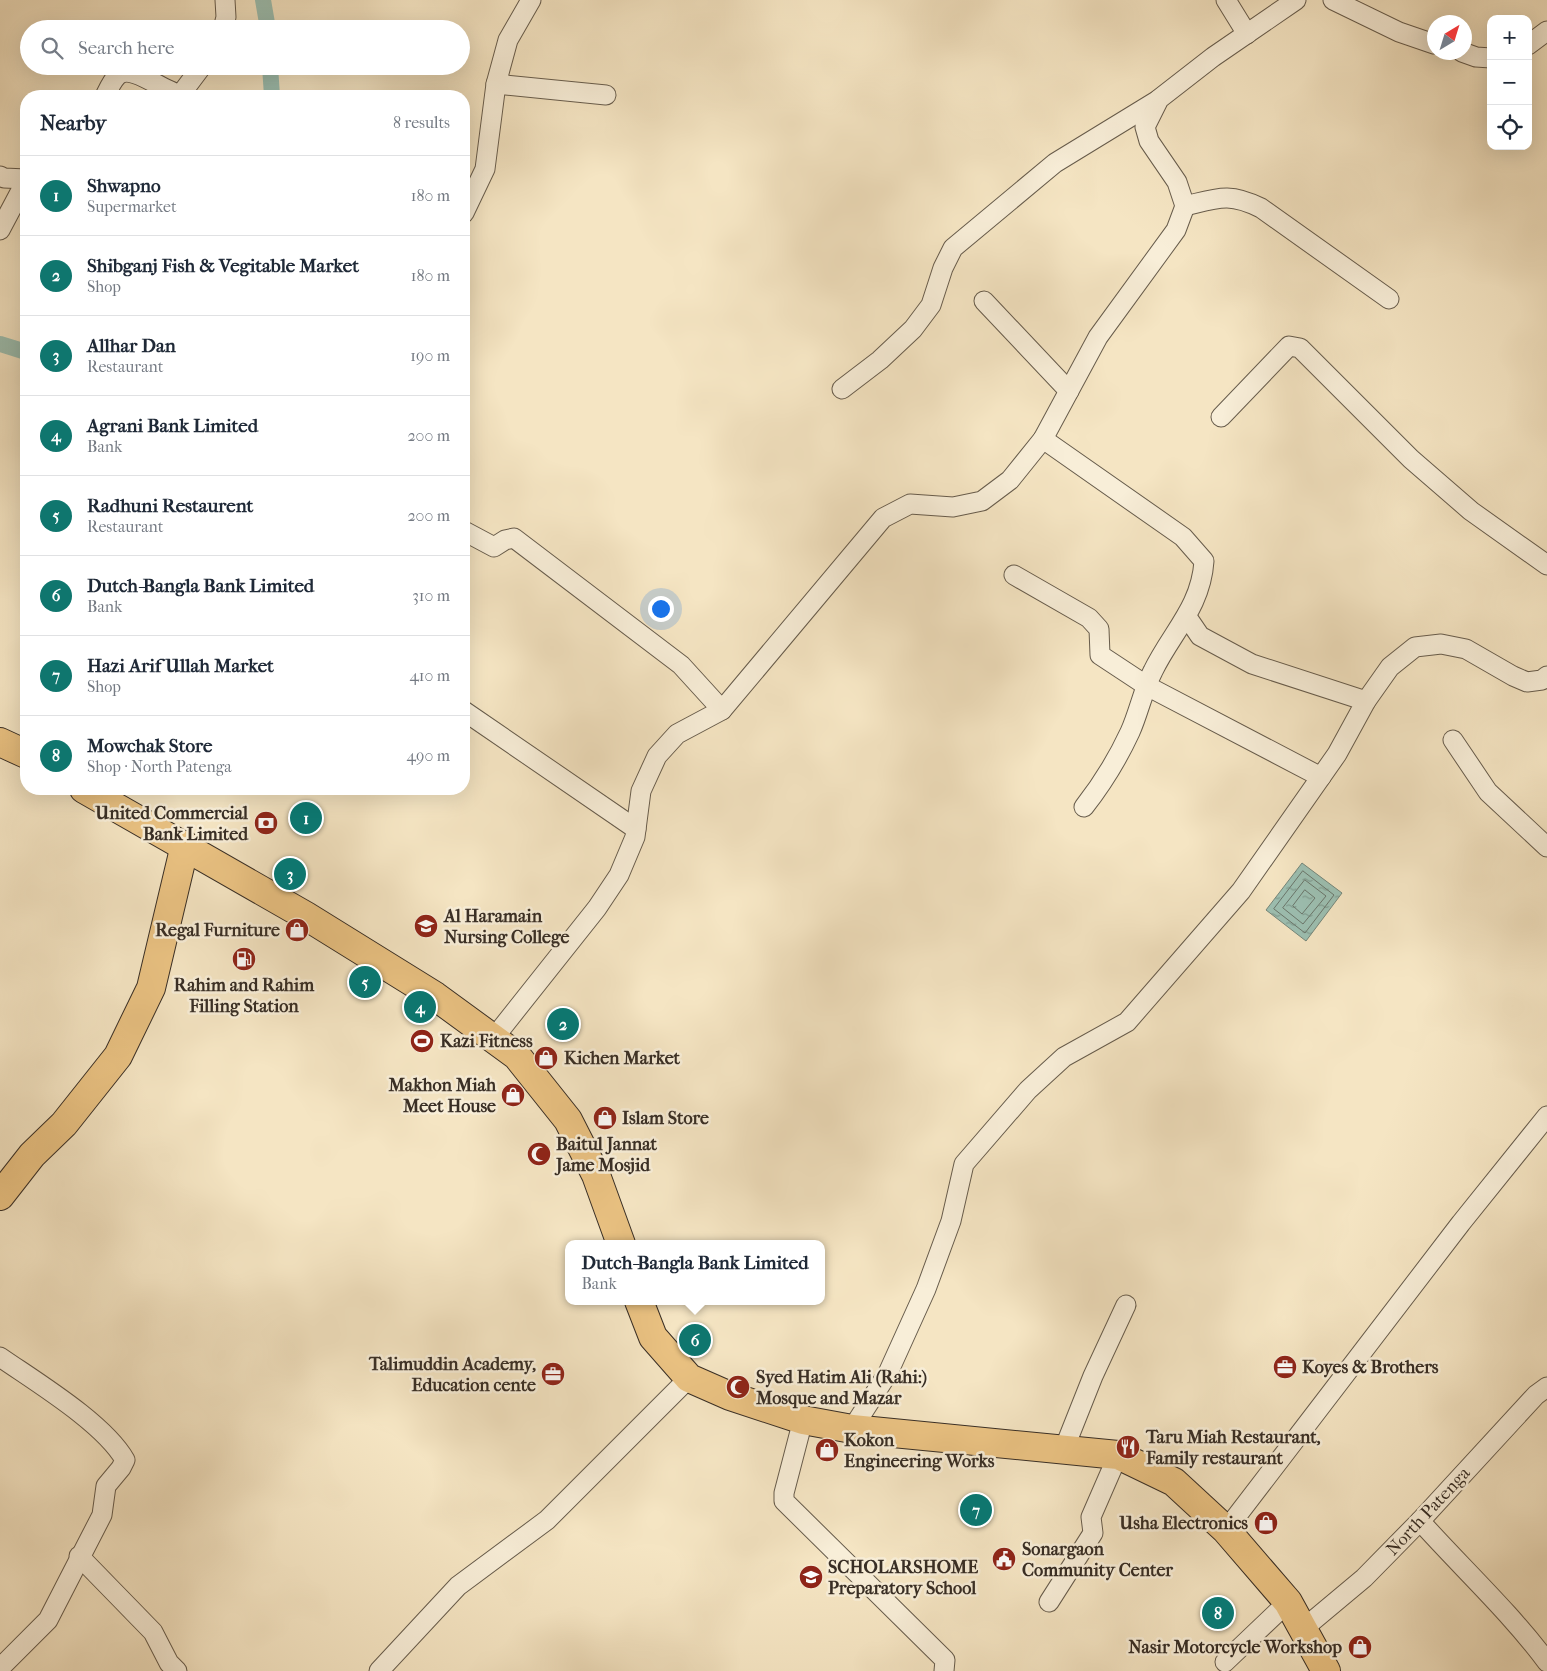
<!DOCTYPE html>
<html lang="en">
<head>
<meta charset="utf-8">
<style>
	:root { --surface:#fff; --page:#f6f6f7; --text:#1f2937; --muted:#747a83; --line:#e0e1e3; --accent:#0f766e }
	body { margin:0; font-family:"IM FELL French Canon",serif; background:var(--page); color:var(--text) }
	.controls { position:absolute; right:15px; top:15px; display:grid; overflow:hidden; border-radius:10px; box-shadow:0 5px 20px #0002 }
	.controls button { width:45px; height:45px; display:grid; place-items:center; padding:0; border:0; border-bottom:1px solid var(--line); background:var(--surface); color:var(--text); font:25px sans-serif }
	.compass { position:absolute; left:1427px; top:15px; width:45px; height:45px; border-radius:50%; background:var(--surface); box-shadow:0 5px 20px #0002; rotate:38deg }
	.you { position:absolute; left:660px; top:608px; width:18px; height:18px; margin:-12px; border:4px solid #fff; border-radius:50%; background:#1a73e8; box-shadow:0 0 0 8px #1a73e833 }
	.badge { display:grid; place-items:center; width:32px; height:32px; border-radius:50%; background:var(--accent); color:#fff; font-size:16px; font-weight:700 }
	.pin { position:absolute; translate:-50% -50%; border:2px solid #fff; box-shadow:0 1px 5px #0006 }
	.popup { position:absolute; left:565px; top:1240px; width:260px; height:65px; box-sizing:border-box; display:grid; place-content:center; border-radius:10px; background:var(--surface); filter:drop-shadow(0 1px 4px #0005); font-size:16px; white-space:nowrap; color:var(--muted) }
	.popup b { font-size:19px; color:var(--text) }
	.popup::after { content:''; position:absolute; left:50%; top:100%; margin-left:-10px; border:10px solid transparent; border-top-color:var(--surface) }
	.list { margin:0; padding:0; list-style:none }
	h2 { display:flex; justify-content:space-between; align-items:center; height:65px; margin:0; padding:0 20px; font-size:21px }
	h2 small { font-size:16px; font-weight:400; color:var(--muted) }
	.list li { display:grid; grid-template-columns:32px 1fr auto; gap:15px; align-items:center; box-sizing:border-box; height:80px; padding:0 20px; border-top:1px solid var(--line) }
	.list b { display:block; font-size:19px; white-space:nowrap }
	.list p { margin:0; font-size:16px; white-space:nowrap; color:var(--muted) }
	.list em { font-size:16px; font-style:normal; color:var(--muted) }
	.icon { flex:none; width:28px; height:28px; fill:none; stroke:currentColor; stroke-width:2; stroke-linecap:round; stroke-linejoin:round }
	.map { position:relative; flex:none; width:1547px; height:1671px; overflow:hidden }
	.search { position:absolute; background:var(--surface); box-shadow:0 5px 20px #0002; left:20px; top:20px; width:450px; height:55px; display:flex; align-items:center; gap:12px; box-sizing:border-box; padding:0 18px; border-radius:28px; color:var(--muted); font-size:19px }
	.panel { position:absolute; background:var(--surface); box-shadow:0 5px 20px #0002; left:20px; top:90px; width:450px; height:705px; border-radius:20px }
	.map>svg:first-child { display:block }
</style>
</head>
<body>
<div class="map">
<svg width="1547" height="1671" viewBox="0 0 1547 1671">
	<defs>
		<pattern id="water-ripples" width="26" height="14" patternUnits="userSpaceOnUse" patternTransform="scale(1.25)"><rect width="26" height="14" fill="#9cbfb1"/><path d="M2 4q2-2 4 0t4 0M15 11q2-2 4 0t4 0" fill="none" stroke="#809c90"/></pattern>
	</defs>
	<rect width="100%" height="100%" fill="#f5e5c3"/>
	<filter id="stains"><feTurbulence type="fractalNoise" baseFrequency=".004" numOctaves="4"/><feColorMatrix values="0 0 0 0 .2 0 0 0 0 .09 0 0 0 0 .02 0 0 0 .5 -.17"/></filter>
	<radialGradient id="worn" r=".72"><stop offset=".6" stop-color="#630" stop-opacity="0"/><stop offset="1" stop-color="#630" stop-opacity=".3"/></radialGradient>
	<polygon fill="url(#water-ripples)" stroke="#748579" points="1302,863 1342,893 1306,941 1266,910"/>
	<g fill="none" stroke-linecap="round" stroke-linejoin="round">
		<g stroke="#6a766b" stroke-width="1">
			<polygon points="1303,871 1334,895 1305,933 1274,909"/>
			<polygon points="1305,880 1326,896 1303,924 1283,908"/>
			<polygon points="1305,890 1315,898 1302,914 1293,906"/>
		</g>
		<g stroke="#9cbfb1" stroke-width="16">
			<polyline points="263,0 268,29"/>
			<polyline points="270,66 272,96"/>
			<polyline points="0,344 26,352"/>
		</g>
		<g stroke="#675c4c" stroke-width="21">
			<g id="minor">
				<polyline points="1226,0 1247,34"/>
				<polyline points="1333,0 1399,32 1434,44"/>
				<polyline points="223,29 226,17 225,0"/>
				<polyline points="1528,45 1547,31"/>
				<polyline points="1462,52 1476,57 1491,58"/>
				<polyline points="496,84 606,95"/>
				<path d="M 105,96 C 108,90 112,81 117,76 C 131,61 163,93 181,94 L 202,66"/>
				<polyline points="0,176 4,178 26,179"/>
				<path d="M 1185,206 C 1218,198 1229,192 1261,208 L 1389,299"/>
				<polyline points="464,213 485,169 496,84 508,40 531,0"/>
				<polyline points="0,230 26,181"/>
				<polyline points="984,301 1069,391"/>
				<polyline points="842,389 880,360 913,329 931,305 943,268 953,248 1055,163 1158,100"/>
				<polyline points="1221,417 1289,346 1300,348 1411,459 1471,511 1547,565"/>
				<path d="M 1043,439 L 1183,537 L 1204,561 C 1201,607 1172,632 1153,671 C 1143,690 1139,712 1130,732 C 1118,758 1102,784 1084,807"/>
				<polyline points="464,531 494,547 505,540 514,538 681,665 722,710"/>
				<polyline points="1014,575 1089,618 1099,629 1100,655 1147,686 1321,777"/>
				<polyline points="1187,617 1200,636 1252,664 1366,701"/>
				<polyline points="464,711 636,829"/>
				<polyline points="1453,740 1488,792 1547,847"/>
				<polyline points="493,1039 597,908 619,875 635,837 641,791 657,756 677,734 722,710 883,518 910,504 953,507 982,501 1010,480 1043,439 1098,337 1176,230 1185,206 1177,182 1149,141 1145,127 1159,99 1213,57 1296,0"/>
				<path d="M 0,1357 C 36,1382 104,1423 125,1460 L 121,1468 L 106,1486 L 102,1515 L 48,1620 L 0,1668"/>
				<polyline points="803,1420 784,1493 784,1501 945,1660 944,1671"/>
				<polyline points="852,1429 888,1373 926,1289 951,1221 964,1164 1028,1090 1064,1057 1127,1022 1241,891 1337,754 1366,701 1390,667 1415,647 1441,644 1466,649 1513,676 1527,682 1542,680 1547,676"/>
				<polyline points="1064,1449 1093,1376 1126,1305"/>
				<path d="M 1420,1521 C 1462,1568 1509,1611 1547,1662"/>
				<polyline points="1226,1530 1461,1223 1547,1116"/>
				<polyline points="79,1556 153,1632 169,1663 177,1671"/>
				<polyline points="1049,1602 1093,1533 1091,1517 1118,1455"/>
				<polyline points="1303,1629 1364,1578 1420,1521 1536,1395 1547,1387"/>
				<polyline points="1225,1662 1288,1602"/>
				<polyline points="379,1671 458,1586 547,1520 689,1378"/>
			</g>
		</g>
		<g stroke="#382e25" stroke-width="30">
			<polyline id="primary" points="0,1196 32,1155 64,1124 118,1056 151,988 185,845"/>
		</g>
		<g stroke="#382e25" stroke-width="30">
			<g id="trunk">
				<polyline points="0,742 26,754"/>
				<polyline points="84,789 306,916 435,996 517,1056 568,1120 596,1175 621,1244"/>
				<polyline points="639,1301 653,1337 689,1378 730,1396 803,1420 852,1429 1118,1455 1174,1482 1226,1530 1288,1602 1326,1671"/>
			</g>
		</g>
		<use href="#minor" stroke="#f8eed8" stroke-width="19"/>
		<use href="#primary" stroke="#eac282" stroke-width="28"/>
		<use href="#trunk" stroke="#eac282" stroke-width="28"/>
	</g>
	<defs>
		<g id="bank-disc" transform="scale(1.25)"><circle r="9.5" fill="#8f2418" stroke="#f8eed8"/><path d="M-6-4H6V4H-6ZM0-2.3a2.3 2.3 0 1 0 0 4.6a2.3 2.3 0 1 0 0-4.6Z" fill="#fff"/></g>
		<g id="university-disc" transform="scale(1.25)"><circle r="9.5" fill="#8f2418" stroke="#f8eed8"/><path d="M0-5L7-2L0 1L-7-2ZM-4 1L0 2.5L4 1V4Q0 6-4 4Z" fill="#fff"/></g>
		<g id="shop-disc" transform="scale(1.25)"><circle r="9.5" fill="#8f2418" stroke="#f8eed8"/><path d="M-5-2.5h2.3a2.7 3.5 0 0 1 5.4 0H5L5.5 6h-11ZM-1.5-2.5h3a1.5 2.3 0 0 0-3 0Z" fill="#fff"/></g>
		<g id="fuel-disc" transform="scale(1.25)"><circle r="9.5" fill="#8f2418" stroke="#f8eed8"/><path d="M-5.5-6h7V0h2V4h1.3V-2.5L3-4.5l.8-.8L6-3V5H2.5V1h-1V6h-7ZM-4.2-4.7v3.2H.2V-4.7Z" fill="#fff"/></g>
		<g id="stadium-disc" transform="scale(1.25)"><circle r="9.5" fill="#8f2418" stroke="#f8eed8"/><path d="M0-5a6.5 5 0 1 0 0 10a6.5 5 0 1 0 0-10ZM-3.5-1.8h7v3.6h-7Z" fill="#fff"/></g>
		<g id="mosque-disc" transform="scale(1.25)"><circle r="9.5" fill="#8f2418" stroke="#f8eed8"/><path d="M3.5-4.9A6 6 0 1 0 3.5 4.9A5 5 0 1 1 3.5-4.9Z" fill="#fff"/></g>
		<g id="office-disc" transform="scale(1.25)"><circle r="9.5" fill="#8f2418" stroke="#f8eed8"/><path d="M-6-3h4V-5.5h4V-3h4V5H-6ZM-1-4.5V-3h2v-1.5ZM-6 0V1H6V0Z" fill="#fff"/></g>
		<g id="restaurant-disc" transform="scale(1.25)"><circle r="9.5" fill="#8f2418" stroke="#f8eed8"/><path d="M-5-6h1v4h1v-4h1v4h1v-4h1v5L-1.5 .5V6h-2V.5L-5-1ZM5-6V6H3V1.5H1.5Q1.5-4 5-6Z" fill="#fff"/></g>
		<g id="civic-disc" transform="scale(1.25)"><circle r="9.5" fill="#8f2418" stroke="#f8eed8"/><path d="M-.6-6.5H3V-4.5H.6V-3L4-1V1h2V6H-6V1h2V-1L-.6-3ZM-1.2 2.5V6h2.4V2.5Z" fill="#fff"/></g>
		<g id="school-disc" transform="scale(1.25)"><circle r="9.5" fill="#8f2418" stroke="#f8eed8"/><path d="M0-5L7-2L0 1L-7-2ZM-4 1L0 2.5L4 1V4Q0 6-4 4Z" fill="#fff"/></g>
	</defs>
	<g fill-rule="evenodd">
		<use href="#bank-disc" x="266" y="823"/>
		<use href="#university-disc" x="426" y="926"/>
		<use href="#shop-disc" x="297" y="930"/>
		<use href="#fuel-disc" x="244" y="959"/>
		<use href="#stadium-disc" x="422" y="1041"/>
		<use href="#shop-disc" x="546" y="1058"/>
		<use href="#shop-disc" x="513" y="1095"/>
		<use href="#shop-disc" x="605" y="1118"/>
		<use href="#mosque-disc" x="539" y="1154"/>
		<use href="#office-disc" x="1285" y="1367"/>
		<use href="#office-disc" x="553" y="1374"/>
		<use href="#mosque-disc" x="738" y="1387"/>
		<use href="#restaurant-disc" x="1128" y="1447"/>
		<use href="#shop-disc" x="827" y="1450"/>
		<use href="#shop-disc" x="1266" y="1523"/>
		<use href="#civic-disc" x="1004" y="1559"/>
		<use href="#school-disc" x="811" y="1577"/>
		<use href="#shop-disc" x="1360" y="1647"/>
	</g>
	<g text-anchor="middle" stroke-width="5" stroke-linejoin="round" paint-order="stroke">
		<g font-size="18" font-weight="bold" fill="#382e25" stroke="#f8eed8" text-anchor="start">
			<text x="248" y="819" text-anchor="end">United Commercial<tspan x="248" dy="21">Bank Limited</tspan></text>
			<text x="444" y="922">Al Haramain<tspan x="444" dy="21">Nursing College</tspan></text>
			<text x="280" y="936" text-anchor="end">Regal Furniture</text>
			<text x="244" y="991" text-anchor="middle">Rahim and Rahim<tspan x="244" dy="21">Filling Station</tspan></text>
			<text x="440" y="1047">Kazi Fitness</text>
			<text x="564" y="1064">Kichen Market</text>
			<text x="496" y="1091" text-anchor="end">Makhon Miah<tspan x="496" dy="21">Meet House</tspan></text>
			<text x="622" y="1124">Islam Store</text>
			<text x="556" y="1150">Baitul Jannat<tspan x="556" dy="21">Jame Mosjid</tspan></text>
			<text x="536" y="1370" text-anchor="end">Talimuddin Academy,<tspan x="536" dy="21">Education cente</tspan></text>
			<text x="1302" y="1373">Koyes &amp; Brothers</text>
			<text x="756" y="1383">Syed Hatim Ali (Rahi:)<tspan x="756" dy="21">Mosque and Mazar</tspan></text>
			<text x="1146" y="1443">Taru Miah Restaurant,<tspan x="1146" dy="21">Family restaurant</tspan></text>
			<text x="844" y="1446">Kokon<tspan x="844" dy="21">Engineering Works</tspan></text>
			<text x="1248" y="1529" text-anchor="end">Usha Electronics</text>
			<text x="1022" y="1555">Sonargaon<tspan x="1022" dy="21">Community Center</tspan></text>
			<text x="828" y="1573">SCHOLARSHOME<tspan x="828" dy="21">Preparatory School</tspan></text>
			<text x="1342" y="1653" text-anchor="end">Nasir Motorcycle Workshop</text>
		</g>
		<g font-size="18" fill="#382e25" stroke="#f8eed8">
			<text transform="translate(1428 1511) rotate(-47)" y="6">North Patenga</text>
		</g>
	</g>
	<rect width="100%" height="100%" filter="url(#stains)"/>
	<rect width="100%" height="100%" fill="url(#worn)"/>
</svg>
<div class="controls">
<button>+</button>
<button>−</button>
<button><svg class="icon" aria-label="locate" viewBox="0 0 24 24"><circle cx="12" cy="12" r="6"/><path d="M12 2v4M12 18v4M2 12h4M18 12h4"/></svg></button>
</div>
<svg class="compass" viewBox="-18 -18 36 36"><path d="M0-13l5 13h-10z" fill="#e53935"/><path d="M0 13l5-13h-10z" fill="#747a83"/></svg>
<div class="you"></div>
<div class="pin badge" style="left:306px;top:818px">1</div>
<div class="pin badge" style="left:563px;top:1024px">2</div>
<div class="pin badge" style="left:290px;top:874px">3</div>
<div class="pin badge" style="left:420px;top:1007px">4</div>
<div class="pin badge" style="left:365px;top:982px">5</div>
<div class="pin badge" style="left:695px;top:1340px">6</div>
<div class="popup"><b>Dutch-Bangla Bank Limited</b>Bank</div>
<div class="pin badge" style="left:976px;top:1510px">7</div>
<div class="pin badge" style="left:1218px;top:1613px">8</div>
<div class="search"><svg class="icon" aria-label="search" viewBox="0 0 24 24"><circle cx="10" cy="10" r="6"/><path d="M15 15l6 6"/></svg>Search here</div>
<section class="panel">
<h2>Nearby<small>8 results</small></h2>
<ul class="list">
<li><span class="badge">1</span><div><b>Shwapno</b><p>Supermarket</p></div><em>180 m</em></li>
<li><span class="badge">2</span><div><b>Shibganj Fish &amp; Vegitable Market</b><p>Shop</p></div><em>180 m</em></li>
<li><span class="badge">3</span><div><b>Allhar Dan</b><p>Restaurant</p></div><em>190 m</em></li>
<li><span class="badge">4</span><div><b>Agrani Bank Limited</b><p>Bank</p></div><em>200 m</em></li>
<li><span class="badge">5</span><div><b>Radhuni Restaurent</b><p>Restaurant</p></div><em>200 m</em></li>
<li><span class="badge">6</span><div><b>Dutch-Bangla Bank Limited</b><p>Bank</p></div><em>310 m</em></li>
<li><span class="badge">7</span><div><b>Hazi Arif Ullah Market</b><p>Shop</p></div><em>410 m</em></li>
<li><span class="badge">8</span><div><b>Mowchak Store</b><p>Shop · North Patenga</p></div><em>490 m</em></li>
</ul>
</section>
</div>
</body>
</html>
